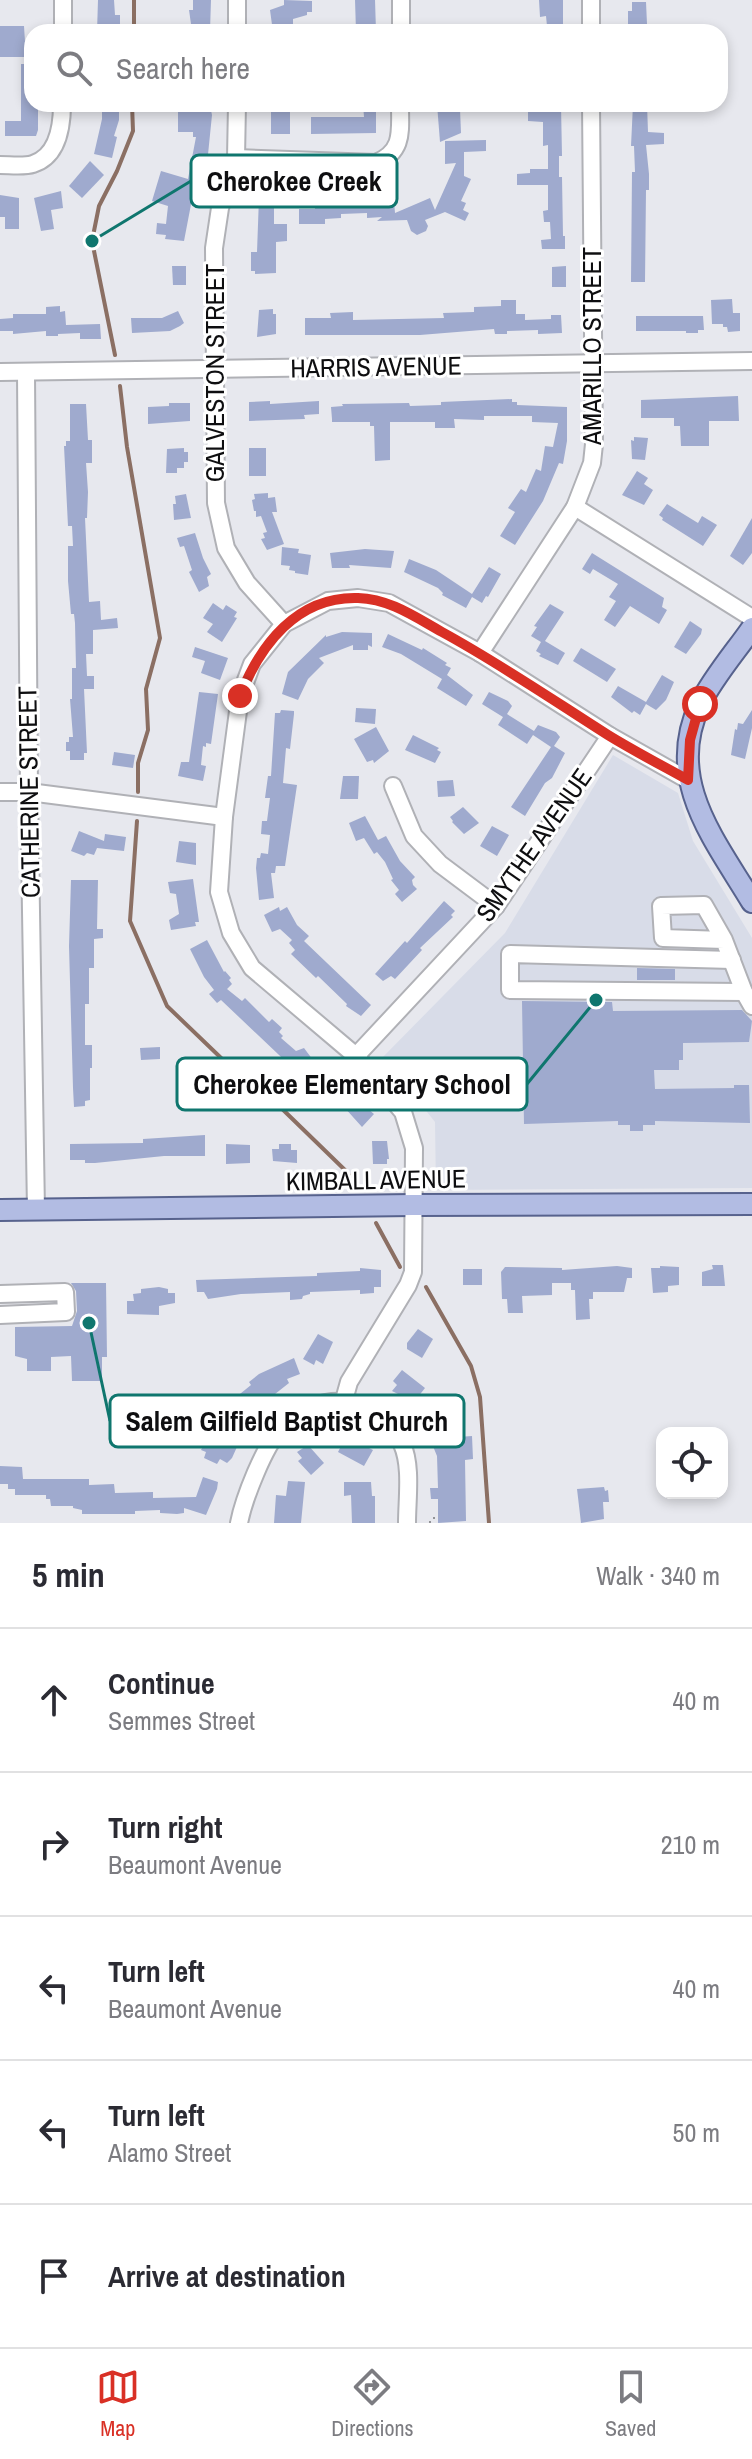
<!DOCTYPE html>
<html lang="en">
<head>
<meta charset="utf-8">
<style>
	:root { --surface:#fff; --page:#f2f2f3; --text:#2b2b33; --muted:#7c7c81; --line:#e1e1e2; --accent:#d93025 }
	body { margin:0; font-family:"Archivo Narrow",sans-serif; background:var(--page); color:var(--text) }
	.controls { position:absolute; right:24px; bottom:24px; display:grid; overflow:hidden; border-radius:16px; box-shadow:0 4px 12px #0003 }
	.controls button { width:72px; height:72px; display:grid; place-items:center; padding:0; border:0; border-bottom:2px solid var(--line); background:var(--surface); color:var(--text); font:40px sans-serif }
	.stop { position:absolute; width:24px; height:24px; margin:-18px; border:6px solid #d93025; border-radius:50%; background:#fff }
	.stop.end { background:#d93025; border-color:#fff; box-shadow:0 2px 8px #0008 }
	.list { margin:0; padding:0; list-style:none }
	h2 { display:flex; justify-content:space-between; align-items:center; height:104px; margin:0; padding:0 32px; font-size:34px }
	h2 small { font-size:26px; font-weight:400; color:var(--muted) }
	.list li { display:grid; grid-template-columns:52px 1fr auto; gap:24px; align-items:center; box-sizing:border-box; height:144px; padding:0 32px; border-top:2px solid var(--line) }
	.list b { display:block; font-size:30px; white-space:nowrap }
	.list p { margin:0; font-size:26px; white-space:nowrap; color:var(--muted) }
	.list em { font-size:26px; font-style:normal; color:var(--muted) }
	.icon { flex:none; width:44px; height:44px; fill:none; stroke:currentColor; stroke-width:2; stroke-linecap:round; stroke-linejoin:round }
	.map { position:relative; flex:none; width:752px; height:1523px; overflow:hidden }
	.search { position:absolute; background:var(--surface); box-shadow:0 4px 12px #0003; left:24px; right:24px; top:24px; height:88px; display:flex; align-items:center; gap:20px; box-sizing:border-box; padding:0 28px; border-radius:24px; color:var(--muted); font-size:30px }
	.sheet { height:824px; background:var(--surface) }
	nav { display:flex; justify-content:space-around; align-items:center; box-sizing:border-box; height:112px; border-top:2px solid var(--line); background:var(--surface); font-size:22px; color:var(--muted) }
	nav a { display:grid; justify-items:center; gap:4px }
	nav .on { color:var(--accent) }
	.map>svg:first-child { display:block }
</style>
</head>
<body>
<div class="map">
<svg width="752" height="1523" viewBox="0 0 752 1523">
	<rect width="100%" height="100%" fill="#e7e8ee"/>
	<polygon fill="#d8dce8" points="613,755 678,793 693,841 752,938 752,1188 436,1190 435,1122 412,1093 379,1061 505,933"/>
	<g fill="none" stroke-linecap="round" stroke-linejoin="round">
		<g stroke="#8b6f63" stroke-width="4">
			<polyline points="134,32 134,0"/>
			<polyline points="115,355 92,241 99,206 117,171 133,131 132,104"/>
			<polyline points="120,386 127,447 160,638 146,689 148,730 138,763 138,792"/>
			<polyline points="137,821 130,921 167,1006 244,1080 275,1102 347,1172 356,1188"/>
			<polyline points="376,1223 400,1267"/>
			<polyline points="426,1287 471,1366 480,1397 489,1523"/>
		</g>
	</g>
	<g fill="#9faace">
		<polygon points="98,0 114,0 115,15 120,15 120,32 97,32"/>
		<polygon points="193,0 211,0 210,31 192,31 189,10 193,10"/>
		<polygon points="284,0 312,1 312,12 307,12 307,15 293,19 293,32 273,32 270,10 284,5"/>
		<polygon points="355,0 375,0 376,32 356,32"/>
		<polygon points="539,0 563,0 563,26 547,26 546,16 540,17"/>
		<polygon points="632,2 646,2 647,24 628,25 628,11 632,11"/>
		<polygon points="0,26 24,26 26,57 0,57"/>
		<polygon points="21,64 32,64 32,104 36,104 38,108 38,130 36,136 5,136 5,121 21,121"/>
		<polygon points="102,104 119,104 119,120 114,136 117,137 112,158 94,154 102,119"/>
		<rect x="271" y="104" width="19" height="30"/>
		<polygon points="363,104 376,104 376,133 311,134 311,117 364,117"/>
		<polygon points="437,104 458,104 460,109 461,133 440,142"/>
		<polygon points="528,104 561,105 562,156 559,156 559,177 562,177 563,236 565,236 565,249 542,249 541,240 551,239 550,222 544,222 543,211 548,210 548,185 517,185 517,174 530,173 530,169 548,169 548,145 543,146 543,122 528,121"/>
		<polygon points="633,104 647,104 648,132 664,133 664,144 646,145 649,174 649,190 646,190 645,282 631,282 632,172 635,172 634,146 631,146"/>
		<polygon points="178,106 210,106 212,115 205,184 201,196 193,194 184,241 165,239 166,235 156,234 157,223 166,224 168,206 152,201 161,171 188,179 196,137 193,137 193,132 178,132"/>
		<polygon points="486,140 486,151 464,152 464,176 471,179 461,201 466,203 463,210 469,213 465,221 445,212 425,220 428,226 426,231 417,235 411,231 407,220 377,221 382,217 367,218 367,213 341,214 341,218 325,219 325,224 299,224 299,209 315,209 314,194 324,194 324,198 361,197 361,201 394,201 395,213 430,198 435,210 456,163 445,164 445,141"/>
		<polygon points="90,161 104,175 82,198 69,186"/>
		<polygon points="61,191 63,208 51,210 54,229 41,231 34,198"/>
		<polygon points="0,195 19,198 19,229 5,229 5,217 0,217"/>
		<polygon points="259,197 274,197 274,224 287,224 287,241 276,242 276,273 255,274 255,271 251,271 251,252 257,252"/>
		<polygon points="172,266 186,266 186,285 173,285"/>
		<polygon points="566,266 566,287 552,287 552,267"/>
		<polygon points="732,299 733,313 740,313 740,331 728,332 727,327 723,327 723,324 712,324 711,300"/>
		<polygon points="501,300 516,300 516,314 525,314 525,320 551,319 551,315 561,315 562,333 538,334 538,330 507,331 507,334 495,334 494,329 420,335 305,335 305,318 331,318 330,313 353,312 353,320 444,318 443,313 474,312 474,307 501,306"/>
		<polygon points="60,306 60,312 65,311 66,325 100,324 101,339 80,339 80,333 58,334 58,336 46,336 46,331 13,334 13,331 0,331 0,319 13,318 13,314 46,314 46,307"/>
		<polygon points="273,309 273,314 276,314 276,334 257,337 259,310"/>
		<polygon points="178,311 184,323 180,326 170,331 132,333 131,318 162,318"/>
		<polygon points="636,316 703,316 704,330 698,330 698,333 686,333 686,331 636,331"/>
		<polygon points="738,396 739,421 709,421 709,446 681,446 680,426 674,426 674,418 641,418 641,400"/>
		<polygon points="512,399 512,402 517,402 517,405 567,407 567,441 563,464 559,463 543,501 515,545 500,536 515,512 508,508 521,489 526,492 536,469 541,471 545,446 553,447 558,423 532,422 532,416 484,416 484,420 454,419 455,428 435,428 435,422 390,422 390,460 375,461 374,426 370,426 370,422 332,422 332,419 331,407 343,406 342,404 409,403 410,406 441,405 441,402"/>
		<polygon points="270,401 270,404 319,401 319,414 304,415 305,419 249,421 249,402"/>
		<polygon points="169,403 190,403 190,421 148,424 148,407 169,406"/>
		<polygon points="70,404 86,404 88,440 92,440 92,463 86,463 88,492 87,518 85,518 89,602 100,601 101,620 117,618 118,628 93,630 93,654 86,654 87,676 94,676 94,689 84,689 87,753 84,753 84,760 70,760 70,751 66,751 66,742 69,742 69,737 73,737 70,699 72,699 72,668 76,668 75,623 74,614 71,614 68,581 68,546 73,546 72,526 68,526 64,446 66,446 66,441 70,441"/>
		<polygon points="634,437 648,438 645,460 632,459 631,440 634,441"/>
		<polygon points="184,448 184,452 188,452 188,462 184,462 184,468 177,468 177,473 166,473 167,449"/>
		<rect x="249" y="448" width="17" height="28"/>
		<polygon points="637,471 648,478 644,484 653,490 644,505 622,495"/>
		<polygon points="268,493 268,498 275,497 277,512 272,512 284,544 267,550 261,539 265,538 263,533 267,532 261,516 256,517 256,511 254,511 252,500 255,499 254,494"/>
		<polygon points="186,494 191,518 174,520 173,504 176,504 175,496"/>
		<polygon points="667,504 698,523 702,516 717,525 703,546 662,520 663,518 659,515"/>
		<polygon points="752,518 752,553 743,565 730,556"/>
		<polygon points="195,533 203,558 211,574 207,577 209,586 199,592 189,572 192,570 184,546 180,547 177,538"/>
		<polygon points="282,547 299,549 298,553 311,555 308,575 295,573 295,571 289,570 290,566 281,565"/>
		<polygon points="365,549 394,551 391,568 349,565 350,568 332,568 330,553"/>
		<polygon points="592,553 664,598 662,607 667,610 659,624 630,606 615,627 604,620 616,601 609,597 618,584 593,569 590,574 582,569"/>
		<polygon points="409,559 436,570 472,594 489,567 501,574 488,597 486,596 482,603 472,597 466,608 442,595 443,593 438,588 404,572"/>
		<polygon points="213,603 223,610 226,605 237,612 234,617 237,618 222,642 207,632 213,624 203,618"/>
		<polygon points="550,604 564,612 545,641 565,653 558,665 539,656 541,654 536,651 541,642 531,636 537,627 534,626"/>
		<polygon points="690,621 702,629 701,634 686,654 674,647"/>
		<polygon points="342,632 372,633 372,647 368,645 368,650 353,650 353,645 319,658 324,663 308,679 298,700 282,694 288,672 326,635 326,637"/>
		<polygon points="388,634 422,650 423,648 447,663 445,665 451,668 447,675 473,695 466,706 437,688 442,679 401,654 382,647"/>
		<polygon points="195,647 228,658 220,680 201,673 205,661 192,657"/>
		<polygon points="581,648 616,669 607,682 573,661"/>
		<polygon points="662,675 674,682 666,700 656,710 646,704 640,715 634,711 632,713 611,697 618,686 646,702"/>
		<polygon points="199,692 218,694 211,744 206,743 206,747 203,746 201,765 206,766 203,781 178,776 181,762 189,762"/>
		<polygon points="489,692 508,701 512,706 507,714 534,731 538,725 556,732 560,737 554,746 565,753 552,778 545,783 525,816 511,807 551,747 533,735 527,744 498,725 503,717 482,704"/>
		<polygon points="356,708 376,709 375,724 355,722"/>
		<polygon points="281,710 294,711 294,714 290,749 286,748 283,783 297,785 285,866 276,866 275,873 271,873 274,898 259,900 256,868 257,858 260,858 261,853 268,854 270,835 261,834 262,821 267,821 270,798 265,798 268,776 271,776 275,713 280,713"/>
		<polygon points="752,710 752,728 745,759 731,755 735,729 737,730 738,723 743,724"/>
		<polygon points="376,727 389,751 374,763 373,760 367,762 354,739"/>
		<polygon points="413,735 439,748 437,750 441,752 435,763 405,750"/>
		<polygon points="114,752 135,755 133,768 112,765"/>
		<polygon points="343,776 359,776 358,799 340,799"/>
		<polygon points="453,780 455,796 438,797 437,781"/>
		<polygon points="463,807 479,823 464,834 452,822 453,821 450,817"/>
		<polygon points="365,816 378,840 386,836 400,861 415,877 412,880 413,885 417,889 402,902 395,894 399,890 391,880 393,879 385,862 377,852 374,854 364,838 356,841 349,823"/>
		<polygon points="492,826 509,835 497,856 480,846"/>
		<polygon points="79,831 104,841 105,834 126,837 124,851 97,848 94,855 87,853 84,856 71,851"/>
		<polygon points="179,841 196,843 196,865 176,862"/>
		<polygon points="193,879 199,922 195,922 196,926 171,930 169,920 179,914 176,894 170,893 168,882"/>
		<polygon points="71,880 98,880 97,929 103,929 103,938 94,939 94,968 89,968 89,1004 85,1004 85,1045 92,1045 92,1068 90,1068 90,1100 85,1101 85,1106 74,1107 73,1088 69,946"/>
		<polygon points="444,901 455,911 451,915 453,917 420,948 422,950 395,979 391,976 383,981 375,974 405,941 407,943"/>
		<polygon points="279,907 280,911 287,907 297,925 309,936 304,941 371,1005 361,1016 346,1006 347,1004 318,976 316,978 291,954 295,950 289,943 292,940 280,929 272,932 264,915"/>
		<polygon points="207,940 224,972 225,971 231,978 229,980 232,984 227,989 242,1001 245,998 269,1022 272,1019 282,1028 279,1032 283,1036 281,1038 296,1051 304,1048 313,1060 308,1065 321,1077 328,1071 343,1084 343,1088 374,1114 362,1127 335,1097 333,1099 322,1088 318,1092 221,1000 217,1003 209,994 214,990 204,977 190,949"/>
		<polygon points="637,968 675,969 675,980 637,980"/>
		<polygon points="522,1001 612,1002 613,1011 742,1010 752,1021 749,1042 683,1043 683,1060 679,1060 679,1070 654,1070 655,1089 734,1088 734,1085 749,1085 750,1123 655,1121 655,1125 643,1125 643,1131 630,1131 630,1125 618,1125 618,1121 524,1124"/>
		<polygon points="160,1047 160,1059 141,1060 140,1048"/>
		<polygon points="205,1135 205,1156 164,1156 95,1163 85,1163 85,1160 70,1160 70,1144 143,1143 143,1139"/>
		<polygon points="372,1141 387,1141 389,1159 387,1159 387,1164 373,1164"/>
		<polygon points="226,1144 250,1145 250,1163 226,1164"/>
		<polygon points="279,1144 291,1144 291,1150 297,1150 297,1163 273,1161 272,1149 279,1149"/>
		<polygon points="712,1265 723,1265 725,1286 702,1286 702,1272 713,1269"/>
		<polygon points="617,1266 632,1268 632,1278 627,1278 624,1292 593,1292 593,1299 589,1299 590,1319 576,1320 575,1290 571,1290 571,1283 552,1283 552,1295 522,1296 523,1313 508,1313 507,1299 502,1299 501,1272 505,1267 562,1268 562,1270"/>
		<polygon points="660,1266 679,1267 679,1285 668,1286 668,1292 653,1293 651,1268 660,1268"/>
		<polygon points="360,1268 381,1270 381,1287 374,1287 374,1293 360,1294 360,1290 310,1292 310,1294 303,1296 302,1299 290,1300 290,1292 241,1294 208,1299 204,1292 197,1292 196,1280 317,1276 317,1273 360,1271"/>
		<rect x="463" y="1269" width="19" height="16"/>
		<polygon points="71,1283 106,1283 107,1357 102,1357 102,1381 72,1381 71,1356 51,1357 51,1371 27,1371 27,1359 15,1356 15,1327 72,1326 77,1311 76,1291"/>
		<polygon points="159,1287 168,1289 168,1293 175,1293 175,1303 159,1306 159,1315 127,1314 127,1301 134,1301 133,1294 141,1293 141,1289"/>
		<polygon points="418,1329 433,1339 422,1358 407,1349 407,1343"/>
		<polygon points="318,1334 333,1342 323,1364 316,1360 314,1365 303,1359"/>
		<polygon points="294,1358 300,1374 287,1379 289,1383 256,1409 254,1407 242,1427 245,1429 232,1458 227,1463 220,1459 217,1464 204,1458 206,1452 201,1450 206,1440 214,1444 224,1418 235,1398 251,1385 249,1382 259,1374"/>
		<polygon points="402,1370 425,1388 414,1402 392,1391 397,1385 393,1381"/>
		<polygon points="360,1436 368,1441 365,1446 373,1450 364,1466 338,1452 344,1440 350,1443 354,1437 359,1439"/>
		<polygon points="472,1436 473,1459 465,1460 466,1521 438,1523 438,1499 431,1499 430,1488 438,1488 437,1456 430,1439"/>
		<polygon points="308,1445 324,1463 311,1475 298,1461 302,1458 297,1452"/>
		<polygon points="0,1466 22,1467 23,1479 89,1479 89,1485 114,1484 115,1493 153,1492 153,1498 196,1497 203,1477 218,1482 217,1489 206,1515 184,1508 184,1513 177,1514 160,1513 160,1510 135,1511 135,1514 82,1514 82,1510 73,1508 73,1506 51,1506 50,1499 46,1499 46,1495 15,1495 15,1489 8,1489 8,1484 0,1484"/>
		<polygon points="288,1481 305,1482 301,1523 274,1523 276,1495 286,1496"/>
		<polygon points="344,1482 371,1482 372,1496 375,1496 375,1523 352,1523 351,1495 344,1496"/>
		<polygon points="604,1487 605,1491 608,1490 609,1502 603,1502 604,1519 581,1523 577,1489"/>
	</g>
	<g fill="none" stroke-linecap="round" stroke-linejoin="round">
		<g stroke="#b0b1b6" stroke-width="20">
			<g id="minor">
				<polyline points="591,0 591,32"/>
				<polyline points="63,32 63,0"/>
				<polyline points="237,32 237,0"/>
				<polyline points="401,32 401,0"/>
				<polyline points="237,104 236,158 220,208 214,248 216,503 226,548 247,583 284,624"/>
				<path d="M 236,158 L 376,163 C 404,151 400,132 400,104"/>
				<path d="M 0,165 C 10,165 24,167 33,164 C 58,156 62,127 62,104"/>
				<polyline points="0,372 752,361"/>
				<polyline points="26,373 29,792 36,1210"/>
				<polyline points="575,507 752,618"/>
				<polyline points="480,653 575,507 592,463 594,444 591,104"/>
				<polyline points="393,786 414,836 440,864 496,906"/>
				<polyline points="0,792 29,792 224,817"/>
				<polyline points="724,940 663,938 661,906 704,905 724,940 744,992 752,1006"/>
				<polyline points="732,960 510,954 510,990 744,992"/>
				<polyline points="356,1056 496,906 610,736"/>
				<polyline points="0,1294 65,1292 66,1312 0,1315"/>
				<polyline points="344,1400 349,1382 408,1285 413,1272 414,1148 403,1112 356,1056 252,968 231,933 219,892 224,817 240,696 252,664 284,624 328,601 358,598 389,603 480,653 610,736 688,780"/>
				<path d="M 239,1523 C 244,1498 264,1447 281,1428 C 316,1389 381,1393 402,1444 C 412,1466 407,1499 407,1523"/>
			</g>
		</g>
		<g stroke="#57628d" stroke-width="24">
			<g id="major">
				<path d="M 752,628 C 736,651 712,679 700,704 C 664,780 715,840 752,902"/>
				<polyline points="0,1210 413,1205 752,1204"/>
			</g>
		</g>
		<g stroke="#929397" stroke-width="2" stroke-dasharray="2 6" stroke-linecap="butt">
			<polyline points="385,1396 395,1404 402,1397"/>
			<polyline points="430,1523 430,1518 437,1518"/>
		</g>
		<use href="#minor" stroke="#fff" stroke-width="16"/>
		<use href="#major" stroke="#b2bce3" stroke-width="20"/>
	</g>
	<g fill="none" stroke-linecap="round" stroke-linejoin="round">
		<path stroke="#d93025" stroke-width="10" d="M 240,696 C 260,645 297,596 358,598 C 390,599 415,617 442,632 C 499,663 553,700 608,735 C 634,751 661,765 688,780 L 690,740 L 700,704"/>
	</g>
	<g text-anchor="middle" stroke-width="6" stroke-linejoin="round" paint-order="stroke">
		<g font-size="26" fill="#0e0e10" stroke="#fff">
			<text transform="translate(592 346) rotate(-90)" y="9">AMARILLO STREET</text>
			<text transform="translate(376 367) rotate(-1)" y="9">HARRIS AVENUE</text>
			<text transform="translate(215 373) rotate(-90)" y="9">GALVESTON STREET</text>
			<text transform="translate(29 792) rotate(-91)" y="9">CATHERINE STREET</text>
			<text transform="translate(534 845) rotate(-55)" y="9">SMYTHE AVENUE</text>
			<text transform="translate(376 1180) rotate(-1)" y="9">KIMBALL AVENUE</text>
		</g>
	</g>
	<path fill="none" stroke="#0f766e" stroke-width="3" d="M92 241L191 181M596 1000L527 1084M89 1323L110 1421"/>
	<g fill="#0f766e" stroke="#fff" stroke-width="3">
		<circle cx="92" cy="241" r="8"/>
		<circle cx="596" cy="1000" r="8"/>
		<circle cx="89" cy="1323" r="8"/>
	</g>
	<g fill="#fff" stroke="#0f766e" stroke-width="3">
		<rect x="191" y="155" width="206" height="52" rx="8"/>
		<rect x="177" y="1058" width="350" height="52" rx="8"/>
		<rect x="110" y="1395" width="354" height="52" rx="8"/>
	</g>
	<g font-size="28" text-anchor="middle" font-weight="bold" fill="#0e0e10">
		<text x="294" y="191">Cherokee Creek</text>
		<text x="352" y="1094">Cherokee Elementary School</text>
		<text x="287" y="1431">Salem Gilfield Baptist Church</text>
	</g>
</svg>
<div class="controls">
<button><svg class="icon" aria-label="locate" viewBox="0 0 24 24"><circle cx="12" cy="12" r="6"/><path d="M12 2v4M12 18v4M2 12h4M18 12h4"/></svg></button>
</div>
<div class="stop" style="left:700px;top:704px"></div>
<div class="stop end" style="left:240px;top:696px"></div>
<div class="search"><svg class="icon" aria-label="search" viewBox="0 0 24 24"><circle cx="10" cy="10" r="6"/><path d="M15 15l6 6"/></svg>Search here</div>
</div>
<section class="sheet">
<h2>5 min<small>Walk · 340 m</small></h2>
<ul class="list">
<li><svg class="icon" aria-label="ahead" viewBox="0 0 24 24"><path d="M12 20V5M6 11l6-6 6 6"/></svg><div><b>Continue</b><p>Semmes Street</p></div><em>40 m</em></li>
<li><svg class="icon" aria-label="right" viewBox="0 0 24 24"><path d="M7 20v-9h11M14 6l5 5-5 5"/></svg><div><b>Turn right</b><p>Beaumont Avenue</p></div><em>210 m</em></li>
<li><svg class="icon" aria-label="left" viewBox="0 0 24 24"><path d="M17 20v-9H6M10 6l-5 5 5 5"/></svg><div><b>Turn left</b><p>Beaumont Avenue</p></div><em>40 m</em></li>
<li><svg class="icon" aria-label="left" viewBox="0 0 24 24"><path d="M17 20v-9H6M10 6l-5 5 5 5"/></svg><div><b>Turn left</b><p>Alamo Street</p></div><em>50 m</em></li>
<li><svg class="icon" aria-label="arrive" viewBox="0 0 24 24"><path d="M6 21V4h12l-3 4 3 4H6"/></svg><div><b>Arrive at destination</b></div></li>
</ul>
</section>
<nav>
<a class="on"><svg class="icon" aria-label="map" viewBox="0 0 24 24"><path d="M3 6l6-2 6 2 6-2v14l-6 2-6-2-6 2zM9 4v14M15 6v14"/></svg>Map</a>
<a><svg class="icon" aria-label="directions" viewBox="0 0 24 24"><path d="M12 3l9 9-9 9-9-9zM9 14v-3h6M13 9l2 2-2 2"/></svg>Directions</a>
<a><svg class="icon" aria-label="saved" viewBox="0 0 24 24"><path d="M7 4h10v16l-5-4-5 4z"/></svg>Saved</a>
</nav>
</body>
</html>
